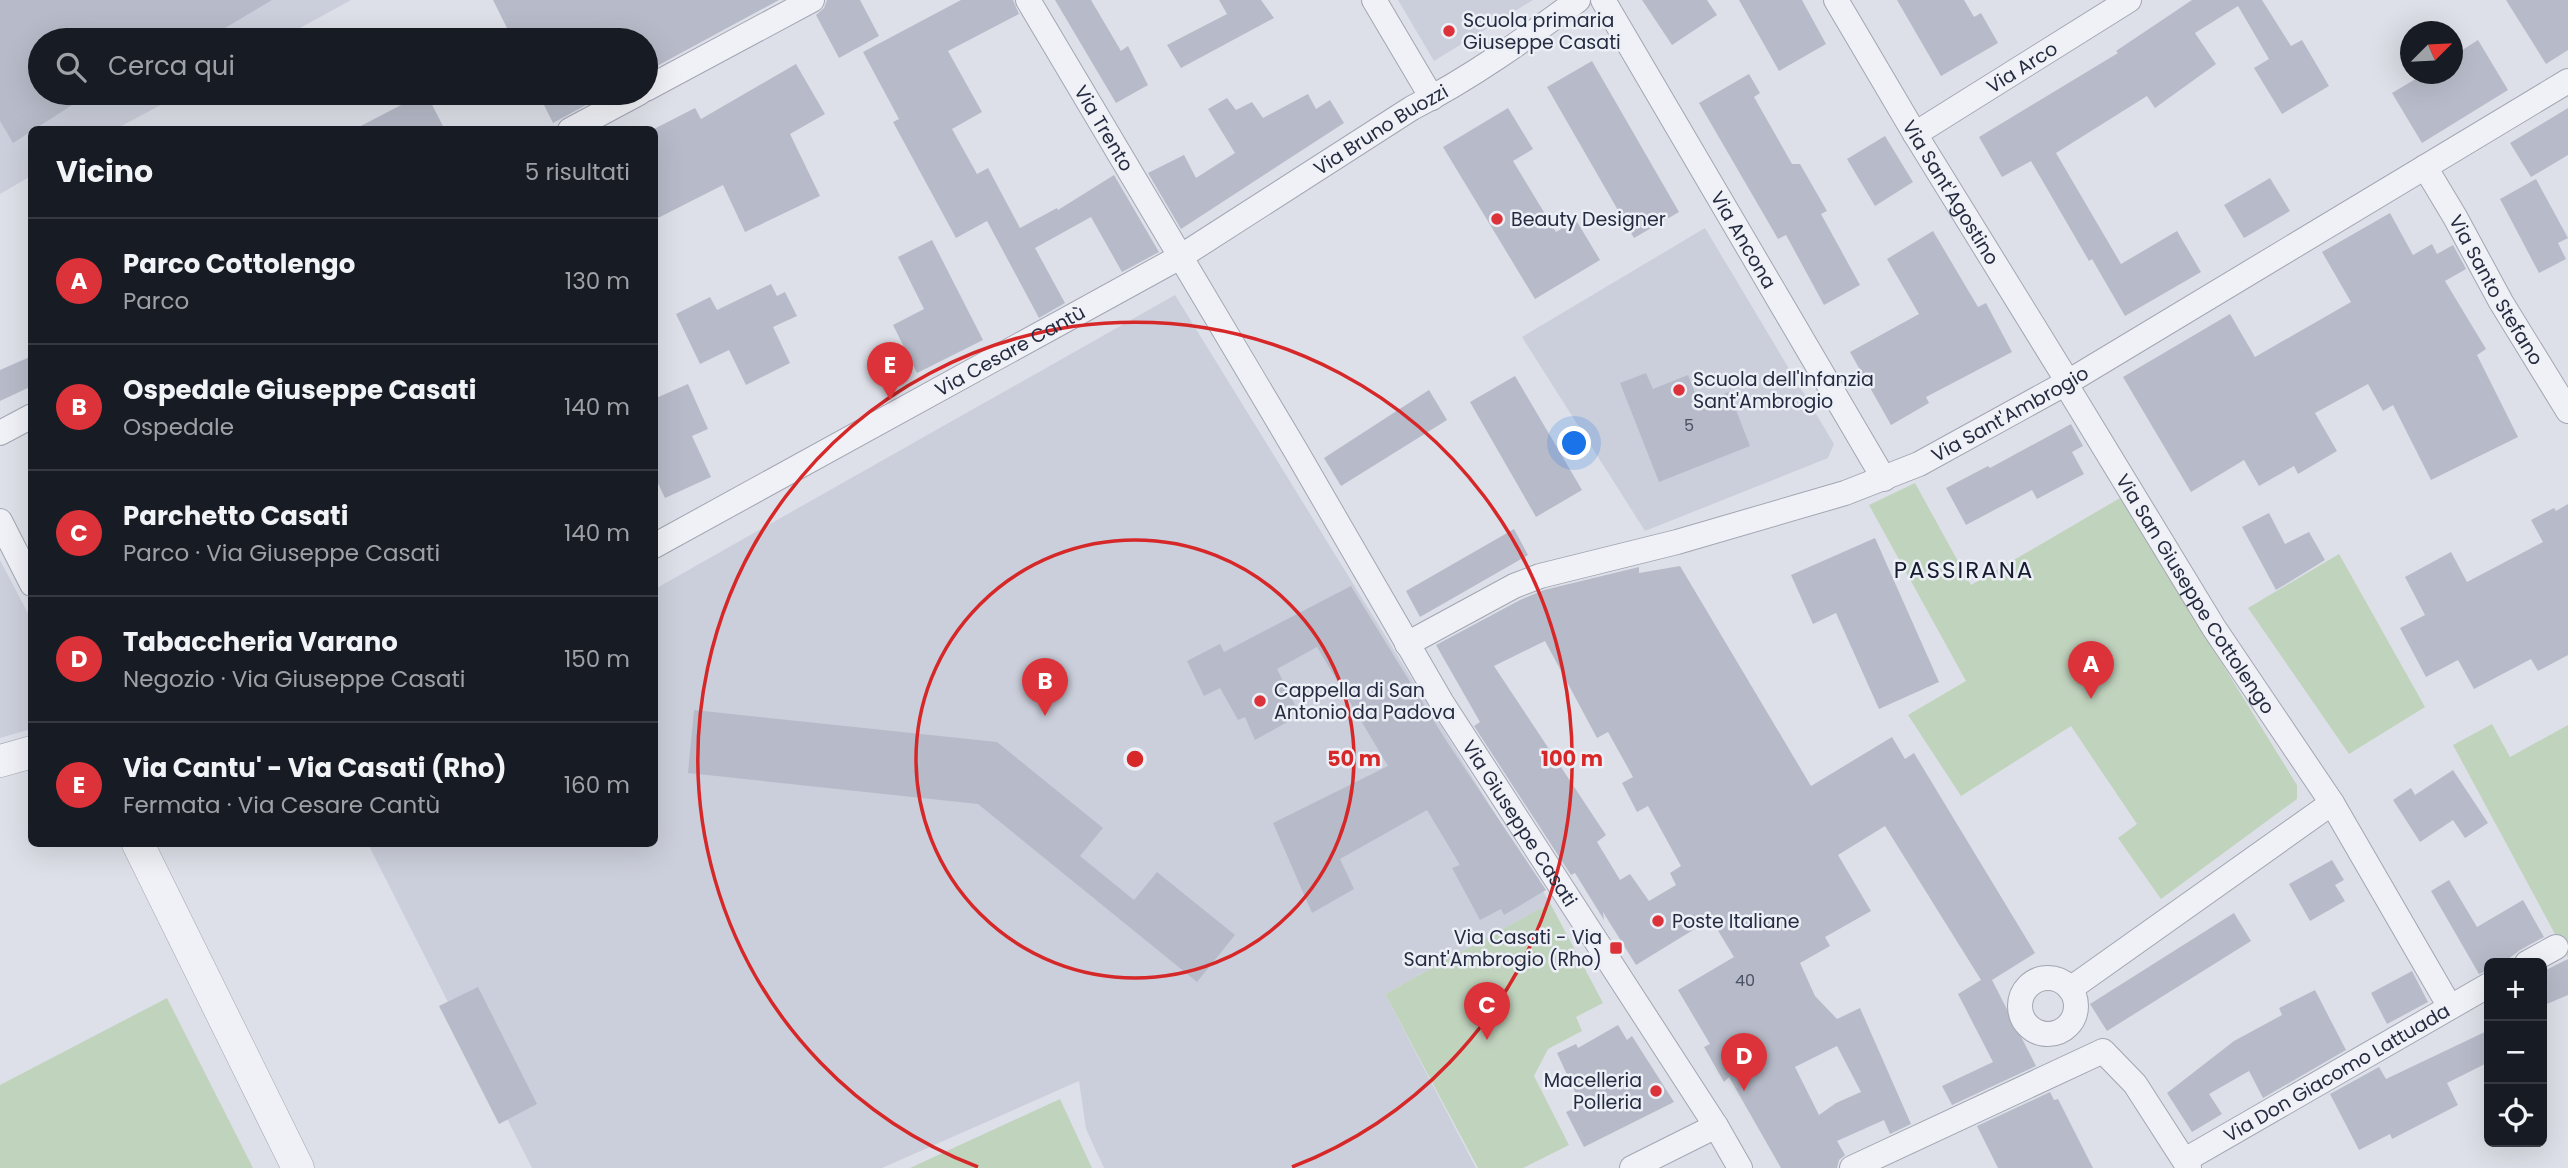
<!DOCTYPE html>
<html lang="it">
<head>
<meta charset="utf-8">
<style>
	:root { --surface:#171b24; --page:#20242c; --text:#f1f3f6; --muted:#9ea1a6; --line:#363941; --accent:#dc333a }
	body { margin:0; font-family:Poppins,sans-serif; background:var(--page); color:var(--text) }
	.controls { position:absolute; right:21px; bottom:21px; display:grid; overflow:hidden; border-radius:10px; box-shadow:0 7px 28px #0002 }
	.controls button { width:63px; height:63px; display:grid; place-items:center; padding:0; border:0; border-bottom:2px solid var(--line); background:var(--surface); color:var(--text); font:35px sans-serif }
	.compass { position:absolute; left:2400px; top:21px; width:63px; height:63px; border-radius:50%; background:var(--surface); box-shadow:0 7px 28px #0002; rotate:66deg }
	.you { position:absolute; left:1575px; top:444px; width:24px; height:24px; margin:-18px; border:5px solid #fff; border-radius:50%; background:#1a73e8; box-shadow:0 0 0 10px #1a73e833 }
	.badge { display:grid; place-items:center; width:46px; height:46px; border-radius:50%; background:var(--accent); color:#fff; font-size:23px; font-weight:700 }
	.pin { position:absolute; translate:-50% -58px; filter:drop-shadow(0 2px 4px #0008) }
	.pin::after { content:''; position:absolute; top:37px; width:24px; height:21px; background:inherit; clip-path:polygon(0 0,100% 0,50% 100%) }
	.list { margin:0; padding:0; list-style:none }
	h2 { display:flex; justify-content:space-between; align-items:center; height:91px; margin:0; padding:0 28px; font-size:30px }
	h2 small { font-size:23px; font-weight:400; color:var(--muted) }
	.list li { display:grid; grid-template-columns:46px 1fr auto; gap:21px; align-items:center; box-sizing:border-box; height:126px; padding:0 28px; border-top:2px solid var(--line) }
	.list b { display:block; font-size:26px; white-space:nowrap }
	.list p { margin:0; font-size:23px; white-space:nowrap; color:var(--muted) }
	.list em { font-size:23px; font-style:normal; color:var(--muted) }
	.icon { flex:none; width:38px; height:38px; fill:none; stroke:currentColor; stroke-width:2; stroke-linecap:round; stroke-linejoin:round }
	.map { position:relative; flex:none; width:2568px; height:1168px; overflow:hidden }
	.search { position:absolute; background:var(--surface); box-shadow:0 7px 28px #0002; left:28px; top:28px; width:630px; height:77px; display:flex; align-items:center; gap:18px; box-sizing:border-box; padding:0 24px; border-radius:38px; color:var(--muted); font-size:26px }
	.panel { position:absolute; background:var(--surface); box-shadow:0 7px 28px #0002; left:28px; top:126px; width:630px; height:721px; border-radius:10px }
	.map>svg:first-child { display:block }
</style>
</head>
<body>
<div class="map">
<svg width="2568" height="1168" viewBox="0 0 2568 1168">
	<rect width="100%" height="100%" fill="#dde0e8"/>
	<g fill="#cbcfdb">
		<polygon points="0,0 351,0 278,40 40,40 40,93 183,93 116,129 32,130 31,176 0,194"/>
		<polygon points="1398,0 1533,0 1434,61"/>
		<polygon points="1705,228 1834,444 1828,458 1645,531 1522,337"/>
		<polygon points="1175,295 1550,903 1385,994 1476,1168 1104,1168 1086,1129 1079,1081 882,1168 532,1168 368,844 654,844 655,589"/>
		<polygon points="0,560 32,621 31,729 0,738"/>
	</g>
	<g fill="#c0d3bd">
		<polygon points="1915,483 1971,585 2120,498 2297,785 2297,799 2161,899 2118,838 2137,824 2071,726 1961,796 1908,715 1966,681 1869,505"/>
		<polygon points="2339,554 2425,707 2349,754 2248,608"/>
		<polygon points="2492,724 2510,757 2568,725 2568,958 2453,745"/>
		<polygon points="1550,903 1603,1003 1576,1017 1582,1031 1548,1049 1534,1076 1569,1145 1523,1168 1478,1168 1385,994"/>
		<polygon points="167,998 253,1168 0,1168 0,1085"/>
		<polygon points="1060,1099 1092,1168 910,1168"/>
	</g>
	<g fill="#b7bbc9" fill-rule="evenodd">
		<polygon points="0,0 272,0 205,40 40,40 40,93 91,93 13,143 0,121"/>
		<polygon points="493,0 779,0 646,72 646,40 513,40"/>
		<polygon points="827,0 860,0 879,36 839,58 816,15 824,8"/>
		<polygon points="961,0 1013,0 1019,14 948,51 982,112 952,129 977,174 988,168 1020,228 1057,208 1058,210 1114,175 1159,252 1122,272 1091,217 1035,248 1065,303 1039,318 987,221 956,238 893,122 899,119 863,52"/>
		<polygon points="1055,0 1091,0 1121,51 1128,46 1148,85 1116,103"/>
		<polygon points="1219,0 1261,0 1274,18 1181,68 1167,45 1227,14"/>
		<polygon points="1642,0 1707,0 1717,15 1672,45"/>
		<polygon points="1739,0 1802,0 1826,44 1779,71"/>
		<polygon points="1897,0 1964,0 1974,17 1981,13 1998,43 1941,76"/>
		<polygon points="2192,0 2262,0 2291,46 2302,40 2329,86 2282,114 2254,68 2269,59 2238,6 2195,33 2216,64 2155,108 2147,96 2056,153 2121,264 2177,231 2201,272 2125,316 2092,259 2089,261 2031,161 2002,177 1979,137 2118,53 2116,51"/>
		<polygon points="2506,0 2568,0 2568,50 2546,64"/>
		<polygon points="2478,40 2508,90 2422,143 2392,93 2424,74 2453,74 2453,56"/>
		<polygon points="1592,61 1679,212 1634,238 1547,87"/>
		<polygon points="796,64 825,114 790,134 820,196 745,232 723,185 654,220 654,129 695,108 701,119"/>
		<polygon points="1749,74 1760,93 1754,97 1792,164 1800,164 1827,211 1821,214 1860,285 1824,305 1786,235 1778,239 1699,103"/>
		<polygon points="399,93 426,93 445,130 353,130 405,103"/>
		<polygon points="538,93 608,93 553,123"/>
		<polygon points="1308,94 1316,109 1330,100 1344,123 1181,229 1148,173 1184,155 1196,178 1235,153 1208,109 1227,98 1236,110 1252,102 1263,118"/>
		<polygon points="1508,108 1533,149 1513,161 1556,232 1576,220 1600,260 1535,299 1443,147"/>
		<polygon points="2568,108 2568,155 2531,177 2510,143"/>
		<polygon points="1885,136 1913,182 1875,206 1847,159"/>
		<polygon points="2270,178 2290,211 2244,238 2224,205"/>
		<polygon points="2536,179 2568,238 2558,243 2566,259 2539,273 2500,199"/>
		<polygon points="2390,213 2413,255 2432,244 2437,254 2453,245 2464,265 2466,269 2445,281 2486,349 2477,355 2518,437 2431,480 2393,405 2383,411 2368,384 2315,413 2337,451 2298,474 2294,466 2259,486 2244,460 2191,492 2123,377 2230,314 2255,357 2351,302 2322,252"/>
		<polygon points="1933,231 1978,307 1986,303 2012,352 1926,397 1929,403 1891,425 1850,352 1919,314 1887,259"/>
		<polygon points="932,240 983,340 917,373 893,325 924,309 898,257"/>
		<polygon points="771,284 777,296 785,292 797,316 773,327 790,363 746,385 729,350 700,364 676,314 710,297 717,310"/>
		<polygon points="32,356 32,386 0,401 0,370"/>
		<polygon points="1646,373 1653,389 1688,375 1699,403 1729,392 1750,446 1659,482 1620,383"/>
		<polygon points="1515,376 1582,490 1536,517 1470,402"/>
		<polygon points="688,384 708,429 692,436 711,477 665,498 654,475 654,399"/>
		<polygon points="1429,390 1447,420 1341,486 1324,458"/>
		<polygon points="2071,424 2083,446 2072,452 2084,474 2037,499 2032,490 1966,525 1946,488 1988,466 1990,468"/>
		<polygon points="2568,504 2568,655 2538,671 2531,659 2474,689 2458,660 2426,677 2400,628 2425,615 2405,577 2451,552 2467,582 2543,542 2531,520 2554,508 2556,511"/>
		<polygon points="2269,513 2285,544 2309,532 2325,560 2276,590 2242,527"/>
		<polygon points="1514,529 1528,555 1420,617 1406,591"/>
		<polygon points="1875,538 1939,682 1879,709 1836,613 1813,624 1791,575"/>
		<path d="M 1680,566 L 1811,786 L 1892,737 L 1905,759 L 1914,753 L 2035,953 L 1992,980 L 2036,1066 L 1952,1105 L 1942,1086 L 1993,1062 L 1958,994 L 1981,980 L 1885,826 L 1838,855 L 1871,911 L 1825,937 L 1830,946 L 1800,963 L 1815,996 L 1837,1019 L 1860,1008 L 1911,1124 L 1890,1134 L 1884,1120 L 1837,1141 L 1845,1155 L 1839,1160 L 1837,1168 L 1781,1168 L 1729,1077 L 1724,1082 L 1704,1047 L 1710,1044 L 1678,990 L 1734,957 L 1711,919 L 1636,965 L 1603,912 L 1604,920 L 1575,873 L 1571,875 L 1474,726 L 1480,722 L 1436,645 L 1520,600 L 1544,590 L 1639,567 L 1639,573 ZM 1545,641 L 1597,738 L 1608,732 L 1633,777 L 1622,783 L 1637,812 L 1648,806 L 1681,866 L 1670,873 L 1676,885 L 1649,901 L 1630,874 L 1620,880 L 1597,842 L 1606,835 L 1494,666 ZM 1837,1046 L 1861,1092 L 1836,1103 L 1819,1115 L 1795,1067 Z"/>
		<polygon points="1351,586 1447,742 1546,890 1504,915 1501,909 1480,920 1452,868 1460,865 1427,810 1340,859 1354,889 1312,913 1273,823 1388,766 1317,647 1277,669 1300,715 1255,740 1245,717 1238,720 1220,688 1204,696 1187,661 1220,644 1224,652"/>
		<polygon points="694,710 997,742 1103,828 1080,856 1134,900 1157,872 1235,935 1197,982 978,804 688,773"/>
		<polygon points="2453,770 2488,823 2465,838 2453,820 2420,842 2393,800 2411,788 2415,795"/>
		<polygon points="2332,860 2344,880 2335,885 2345,901 2310,921 2289,884"/>
		<polygon points="2449,880 2477,927 2523,900 2544,937 2520,950 2503,963 2489,963 2489,970 2479,974 2431,891"/>
		<polygon points="2234,913 2251,941 2107,1031 2090,1004"/>
		<polygon points="2568,959 2568,995 2542,1006 2542,972"/>
		<polygon points="2412,971 2428,1002 2387,1024 2371,993"/>
		<polygon points="478,987 537,1104 499,1124 439,1006"/>
		<polygon points="2315,990 2346,1050 2263,1098 2249,1071 2209,1094 2222,1114 2192,1132 2167,1093 2234,1041 2282,1015 2279,1008"/>
		<polygon points="1618,1025 1627,1040 1632,1036 1674,1102 1584,1147 1566,1112 1581,1105 1557,1053 1576,1044 1578,1048"/>
		<polygon points="2489,1030 2489,1062 2447,1083 2458,1105 2392,1139 2390,1134 2359,1150 2330,1094 2379,1067 2386,1079"/>
		<polygon points="2050,1092 2054,1100 2058,1099 2093,1168 1998,1168 1977,1126"/>
	</g>
	<g fill="none" stroke-linecap="round" stroke-linejoin="round">
		<g stroke="#a2a6b3" stroke-width="26">
			<g id="minor">
				<path id="s1" d="M 1028,0 L 1296,451 L 1442,703 L 1716,1126 L 1740,1168"/>
				<polyline points="1374,0 1432,98"/>
				<path id="s2" d="M 1603,0 L 1884,479"/>
				<path id="s3" d="M 1836,0 L 1915,134 L 2068,382"/>
				<polyline points="646,89 812,0"/>
				<polyline points="570,130 639,93"/>
				<path id="s4" d="M 1915,134 L 2129,0"/>
				<path id="s5" d="M 2425,167 L 2455,217 L 2501,302 L 2568,411"/>
				<path id="s6" d="M 2065,383 L 2214,628 L 2332,803 L 2450,1007"/>
				<polyline points="0,433 32,416"/>
				<polyline points="0,521 32,584"/>
				<path id="s7" d="M 654,546 L 1180,257 L 1412,108 C 1471,78 1525,39 1578,0"/>
				<path id="s8" d="M 1407,644 L 1514,586 L 1540,576 L 1677,542 L 1845,493 L 1919,464 L 2068,382 L 2568,81"/>
				<polyline points="2527,963 2556,947"/>
				<circle cx="2048" cy="1006" r="28"/>
				<polyline points="2070,989 2332,803"/>
				<path id="s9" d="M 2185,1160 L 2489,985"/>
				<polyline points="1632,1168 1716,1126"/>
				<polyline points="1852,1168 2103,1051 2135,1084 2189,1168"/>
			</g>
		</g>
		<g stroke="#a2a6b3" stroke-width="33">
			<g id="tertiary">
				<polyline points="0,761 32,752"/>
				<polyline points="138,844 298,1168"/>
			</g>
		</g>
		<use href="#minor" stroke="#f0f1f6" stroke-width="24"/>
		<use href="#tertiary" stroke="#f0f1f6" stroke-width="32"/>
	</g>
	<g fill="none" stroke="#d62828" stroke-width="3.5">
		<circle cx="1135" cy="759" r="219"/>
		<path d="M978 1167A437 437 0 1 1 1292 1167"/>
	</g>
	<g fill="#dc333a" stroke="#eceff6" stroke-width="2.5">
		<circle cx="1449" cy="31" r="7"/>
		<circle cx="1497" cy="219" r="7"/>
		<circle cx="1679" cy="390" r="7"/>
		<circle cx="1260" cy="701" r="7"/>
		<circle cx="1658" cy="921" r="7"/>
		<rect x="1609" y="941" width="14" height="14" rx="3.5"/>
		<circle cx="1656" cy="1091" r="7"/>
	</g>
	<g text-anchor="middle" stroke-width="5" stroke-linejoin="round" paint-order="stroke">
		<g font-size="16" fill="#4a5063">
			<text x="1689" y="431">5</text>
			<text x="1745" y="986">40</text>
		</g>
		<g font-size="19" fill="#252c41" stroke="#eceff6" text-anchor="start">
			<text x="1463" y="27">Scuola primaria<tspan x="1463" dy="22">Giuseppe Casati</tspan></text>
			<text x="1511" y="226">Beauty Designer</text>
			<text x="1693" y="386">Scuola dell'Infanzia<tspan x="1693" dy="22">Sant'Ambrogio</tspan></text>
			<text x="1274" y="697">Cappella di San<tspan x="1274" dy="22">Antonio da Padova</tspan></text>
			<text x="1672" y="928">Poste Italiane</text>
			<text x="1602" y="944" text-anchor="end">Via Casati - Via<tspan x="1602" dy="22">Sant'Ambrogio (Rho)</tspan></text>
			<text x="1642" y="1087" text-anchor="end">Macelleria<tspan x="1642" dy="22">Polleria</tspan></text>
		</g>
		<g font-size="19" fill="#252c41" stroke="#eceff6">
			<text dy="7" stroke="none"><textPath href="#s4" startOffset="126">Via Arco</textPath></text>
			<text dy="7" stroke="none"><textPath href="#s1" startOffset="149">Via Trento</textPath></text>
			<text dy="7" stroke="none"><textPath href="#s7" startOffset="838">Via Bruno Buozzi</textPath></text>
			<text dy="7" stroke="none"><textPath href="#s3" startOffset="224">Via Sant'Agostino</textPath></text>
			<text dy="7" stroke="none"><textPath href="#s2" startOffset="278">Via Ancona</textPath></text>
			<text dy="7" stroke="none"><textPath href="#s5" startOffset="142">Via Santo Stefano</textPath></text>
			<text dy="7" stroke="none"><textPath href="#s7" startOffset="406">Via Cesare Cantù</textPath></text>
			<text dy="7" stroke="none"><textPath href="#s8" startOffset="649">Via Sant'Ambrogio</textPath></text>
			<text dy="7" stroke="none"><textPath href="#s6" startOffset="248">Via San Giuseppe Cottolengo</textPath></text>
			<text dy="7" stroke="none"><textPath href="#s1" startOffset="959">Via Giuseppe Casati</textPath></text>
			<text dy="7" stroke="none"><textPath href="#s9" startOffset="175">Via Don Giacomo Lattuada</textPath></text>
		</g>
		<g font-size="23" letter-spacing="2" fill="#171d31" stroke="#eceff6">
			<text x="1964" y="578">PASSIRANA</text>
		</g>
	</g>
	<circle cx="1135" cy="759" r="10" fill="#d62828" stroke="#eceff6" stroke-width="3.5"/>
	<g font-size="21" text-anchor="middle" font-weight="bold" fill="#d62828" stroke="#eceff6" stroke-width="5" stroke-linejoin="round" paint-order="stroke">
		<text x="1354" y="766">50 m</text>
		<text x="1572" y="766">100 m</text>
	</g>
</svg>
<div class="controls">
<button>+</button>
<button>−</button>
<button><svg class="icon" aria-label="locate" viewBox="0 0 24 24"><circle cx="12" cy="12" r="6"/><path d="M12 2v4M12 18v4M2 12h4M18 12h4"/></svg></button>
</div>
<svg class="compass" viewBox="-18 -18 36 36"><path d="M0-13l5 13h-10z" fill="#e53935"/><path d="M0 13l5-13h-10z" fill="#9ea1a6"/></svg>
<div class="you"></div>
<div class="pin badge" style="left:2091px;top:699px">A</div>
<div class="pin badge" style="left:1045px;top:716px">B</div>
<div class="pin badge" style="left:1487px;top:1040px">C</div>
<div class="pin badge" style="left:1744px;top:1091px">D</div>
<div class="pin badge" style="left:890px;top:400px">E</div>
<div class="search"><svg class="icon" aria-label="search" viewBox="0 0 24 24"><circle cx="10" cy="10" r="6"/><path d="M15 15l6 6"/></svg>Cerca qui</div>
<section class="panel">
<h2>Vicino<small>5 risultati</small></h2>
<ul class="list">
<li><span class="badge">A</span><div><b>Parco Cottolengo</b><p>Parco</p></div><em>130 m</em></li>
<li><span class="badge">B</span><div><b>Ospedale Giuseppe Casati</b><p>Ospedale</p></div><em>140 m</em></li>
<li><span class="badge">C</span><div><b>Parchetto Casati</b><p>Parco · Via Giuseppe Casati</p></div><em>140 m</em></li>
<li><span class="badge">D</span><div><b>Tabaccheria Varano</b><p>Negozio · Via Giuseppe Casati</p></div><em>150 m</em></li>
<li><span class="badge">E</span><div><b>Via Cantu' - Via Casati (Rho)</b><p>Fermata · Via Cesare Cantù</p></div><em>160 m</em></li>
</ul>
</section>
</div>
</body>
</html>
